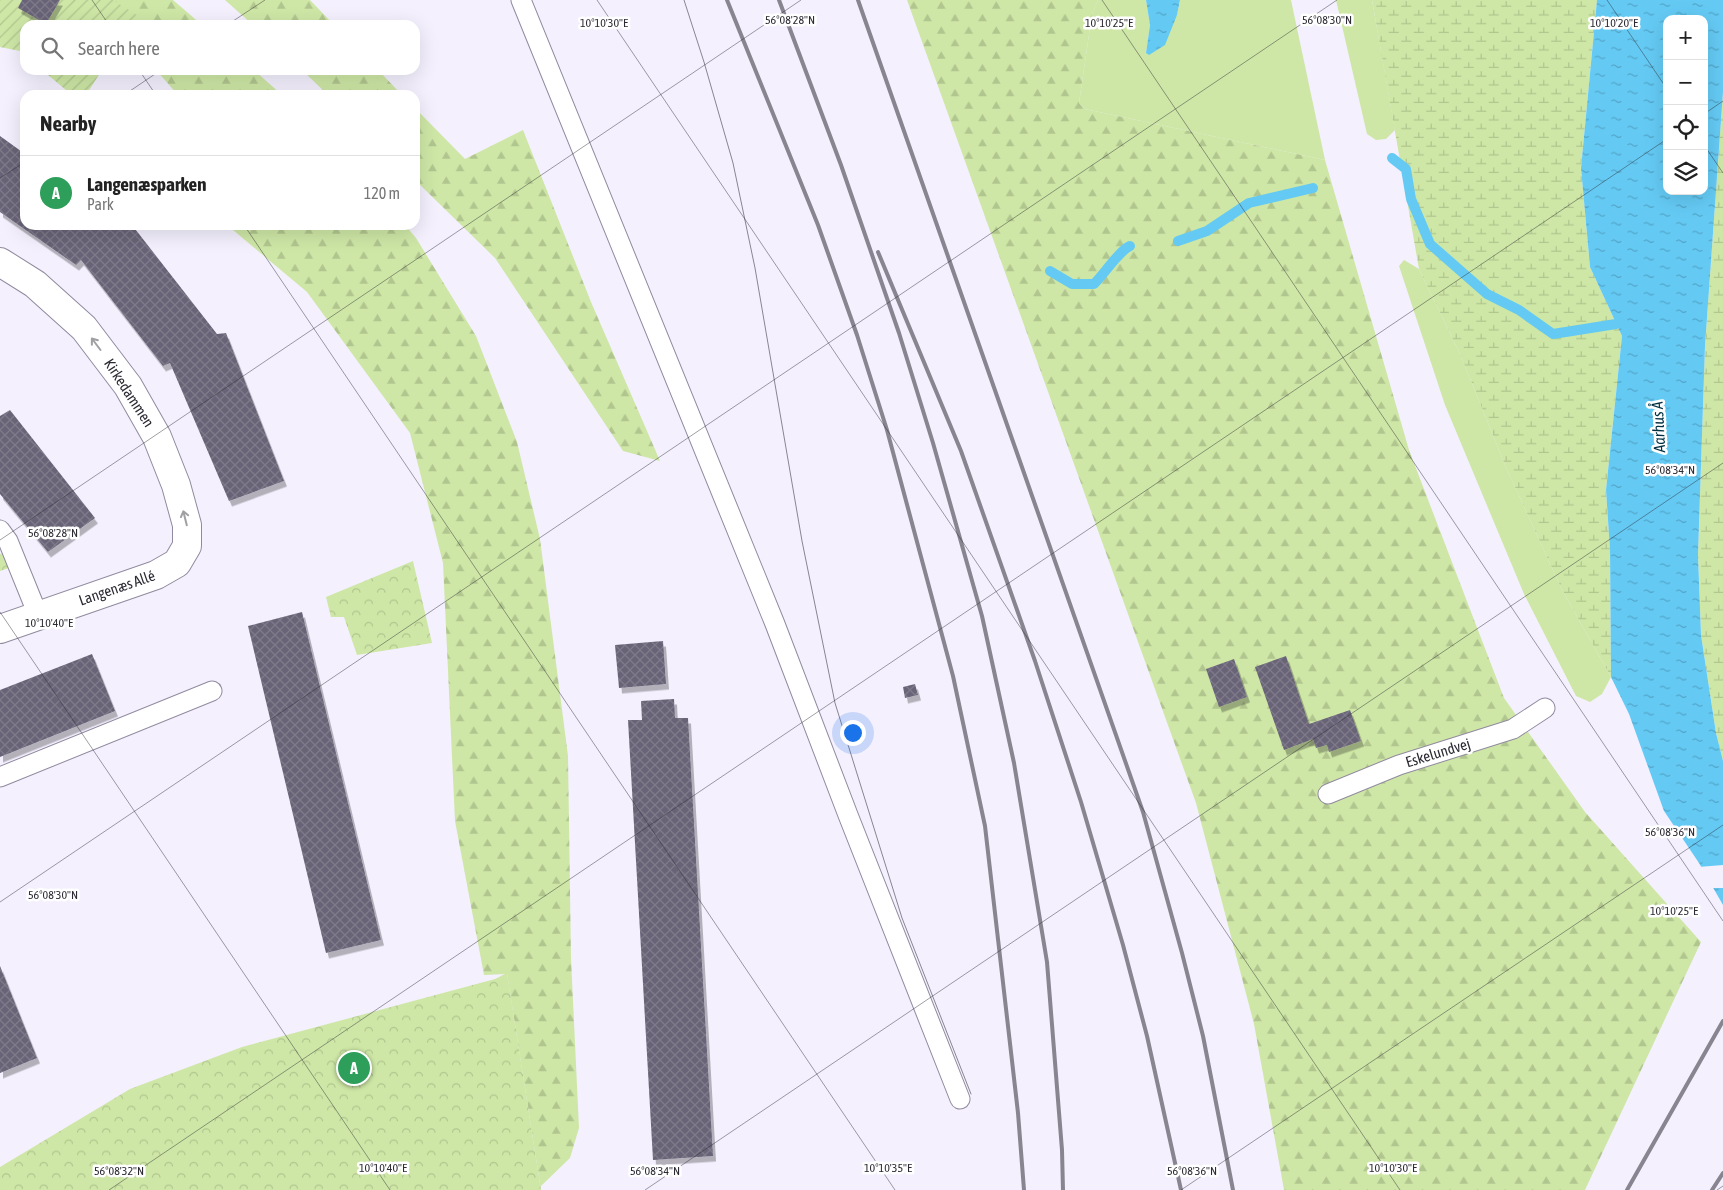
<!DOCTYPE html>
<html lang="en">
<head>
<meta charset="utf-8">
<style>
	:root { --surface:#fff; --page:#f2f2f2; --text:#222; --muted:#767676; --line:#e0e0e0; --accent:#db2777 }
	body { margin:0; font-family:"Asap Condensed",sans-serif; background:var(--page); color:var(--text) }
	.controls { position:absolute; right:15px; top:15px; display:grid; overflow:hidden; border-radius:10px; box-shadow:0 5px 20px #0002 }
	.controls button { width:45px; height:45px; display:grid; place-items:center; padding:0; border:0; border-bottom:1px solid var(--line); background:var(--surface); color:var(--text); font:25px sans-serif }
	.you { position:absolute; left:852px; top:732px; width:18px; height:18px; margin:-12px; border:4px solid #fff; border-radius:50%; background:#1a73e8; box-shadow:0 0 0 8px #1a73e833 }
	.badge { display:grid; place-items:center; width:32px; height:32px; border-radius:50%; background:var(--accent); color:#fff; font-size:16px; font-weight:700 }
	.pin { position:absolute; translate:-50% -50%; border:2px solid #fff; box-shadow:0 1px 5px #0006 }
	.list { margin:0; padding:0; list-style:none }
	h2 { display:flex; justify-content:space-between; align-items:center; height:65px; margin:0; padding:0 20px; font-size:21px }
	h2 small { font-size:16px; font-weight:400; color:var(--muted) }
	.list li { display:grid; grid-template-columns:32px 1fr auto; gap:15px; align-items:center; box-sizing:border-box; height:75px; padding:0 20px; border-top:1px solid var(--line) }
	.list b { display:block; font-size:19px; white-space:nowrap }
	.list p { margin:0; font-size:16px; white-space:nowrap; color:var(--muted) }
	.list em { font-size:16px; font-style:normal; color:var(--muted) }
	.icon { flex:none; width:28px; height:28px; fill:none; stroke:currentColor; stroke-width:2; stroke-linecap:round; stroke-linejoin:round }
	.map { position:relative; flex:none; width:1723px; height:1190px; overflow:hidden }
	.search { position:absolute; background:var(--surface); box-shadow:0 5px 20px #0002; left:20px; top:20px; width:400px; height:55px; display:flex; align-items:center; gap:12px; box-sizing:border-box; padding:0 18px; border-radius:15px; color:var(--muted); font-size:19px }
	.panel { position:absolute; background:var(--surface); box-shadow:0 5px 20px #0002; left:20px; top:90px; width:400px; height:140px; border-radius:15px }
	.map>svg:first-child { display:block }
</style>
</head>
<body>
<div class="map">
<svg width="1723" height="1190" viewBox="0 0 1723 1190">
	<defs>
		<pattern id="forest-firs" width="22" height="20" patternUnits="userSpaceOnUse" patternTransform="scale(1.25)"><rect width="22" height="20" fill="#cee7a6"/><path d="M5 1l3.5 6h-7zM16 11l3.5 6h-7z" fill="#b1c68f"/></pattern>
		<pattern id="wetland-marsh" width="20" height="14" patternUnits="userSpaceOnUse" patternTransform="scale(1.25)"><rect width="20" height="14" fill="#cee7a6"/><path d="M1 5h8M5 5V1M11 12h8M15 12V8" fill="none" stroke="#b1c68f"/></pattern>
		<pattern id="park-crowns" width="20" height="18" patternUnits="userSpaceOnUse" patternTransform="scale(1.25)"><rect width="20" height="18" fill="#cee7a6"/><path d="M2 6a3 3 0 1 1 6 0M12 15a3 3 0 1 1 6 0" fill="none" stroke="#b1c68f"/></pattern>
		<pattern id="garden-furrows" width="10" height="10" patternUnits="userSpaceOnUse" patternTransform="scale(1.25)"><rect width="10" height="10" fill="#cee7a6"/><path d="M-1 1l2-2M0 10L10 0M9 11l2-2" fill="none" stroke="#b1c68f"/></pattern>
		<pattern id="water-ripples" width="26" height="14" patternUnits="userSpaceOnUse" patternTransform="scale(1.25)"><rect width="26" height="14" fill="#64caf4"/><path d="M2 4q2-2 4 0t4 0M15 11q2-2 4 0t4 0" fill="none" stroke="#53a4c6"/></pattern>
		<pattern id="building-cross-hatch" width="8" height="8" patternUnits="userSpaceOnUse" patternTransform="scale(1.25)"><rect width="8" height="8" fill="#696377"/><path d="M0 0l8 8M0 8l8-8" fill="none" stroke="#7f7a8a"/></pattern>
		<filter id="shadow"><feDropShadow dx="3" dy="5.5" stdDeviation="0" flood-color="#0004"/></filter>
	</defs>
	<rect width="100%" height="100%" fill="#f4f0fe"/>
	<g fill="#cee7a6">
		<polygon points="1098,0 1146,0 1150,25 1146,53 1177,15 1180,0 1291,0 1325,160 1085,109 1079,103 1092,14"/>
		<polygon points="1336,0 1372,0 1395,130 1386,139 1376,140 1367,134"/>
		<polygon points="1404,260 1419,269 1460,354 1505,465 1562,590 1611,677 1602,694 1590,702 1576,696 1524,594 1445,405 1399,266"/>
	</g>
	<g fill="url(#forest-firs)">
		<polygon points="91,0 173,0 202,25 116,25"/>
		<polygon points="225,0 310,0 334,25 253,25"/>
		<polygon points="907,0 1098,0 1092,14 1079,103 1085,109 1325,160 1409,450 1504,698 1585,812 1701,942 1585,1190 1284,1190 1254,1024 1196,803"/>
		<polygon points="156,70 254,70 282,95 178,95"/>
		<polygon points="302,70 378,70 402,95 328,95"/>
		<polygon points="415,108 465,159 523,130 591,302 660,461 623,451 495,258 415,180"/>
		<polygon points="227,225 405,225 416,238 476,336 517,442 540,539 568,756 571,959 579,1128 570,1158 541,1186 541,1190 507,974 484,975 455,821 443,563 410,433 307,292"/>
	</g>
	<g fill="url(#wetland-marsh)">
		<polygon points="1372,0 1597,0 1581,168 1590,267 1622,336 1606,490 1610,550 1611,677 1562,590 1505,465 1460,354 1419,269"/>
		<polygon points="1723,92 1723,761 1716,733 1701,635 1698,555 1705,346"/>
	</g>
	<g fill="url(#park-crowns)">
		<polygon points="4,553 9,568 0,571 0,554"/>
		<polygon points="413,561 432,643 357,655 344,617 331,617 326,597"/>
		<polygon points="507,973 541,1190 0,1190 0,1167 130,1089 242,1047 495,979"/>
	</g>
	<g fill="url(#garden-furrows)">
		<polygon points="0,0 113,0 137,15 130,25 25,25 25,55 20,51 0,47"/>
		<polygon points="42,70 102,70 86,95 72,95"/>
	</g>
	<g fill="url(#water-ripples)" fill-rule="evenodd">
		<polygon points="1146,0 1180,0 1177,15 1165,45 1149,55 1146,53 1150,25"/>
		<path d="M 1597,0 L 1723,0 L 1723,92 L 1705,346 L 1698,555 L 1701,635 L 1716,733 L 1723,761 L 1723,905 L 1699,863 L 1664,811 L 1629,714 L 1611,677 L 1610,550 L 1606,490 L 1622,336 L 1590,267 L 1581,168 ZM 1667,19 L 1704,19 L 1704,191 L 1667,191 Z"/>
	</g>
	<polygon fill="#f4f0fe" points="1723,865 1723,888 1710,888 1698,867"/>
	<g fill="none" stroke-linecap="round" stroke-linejoin="round">
		<g stroke="#64caf4" stroke-width="10">
			<polyline points="1392,158 1406,169 1411,199 1430,244 1487,294 1519,310 1553,334 1616,324"/>
			<polyline points="1178,241 1207,231 1249,203 1313,188"/>
			<path d="M 1050,271 L 1072,284 L 1094,284 C 1104,274 1120,250 1130,246"/>
		</g>
	</g>
	<g fill="url(#building-cross-hatch)" filter="url(#shadow)">
		<polygon points="22,0 60,0 46,24 18,8"/>
		<polygon points="0,136 25,154 25,225 132,225 217,334 226,333 284,481 229,501 170,363 163,366 81,260 76,265 0,212"/>
		<polygon points="10,410 95,518 48,552 0,494 0,416"/>
		<polygon points="302,612 381,940 326,953 248,626"/>
		<polygon points="663,641 666,684 619,688 615,645"/>
		<polygon points="92,654 115,711 0,757 0,690"/>
		<polygon points="1286,656 1309,724 1350,710 1361,741 1329,752 1327,745 1316,748 1313,739 1284,750 1255,667"/>
		<polygon points="1234,659 1247,697 1219,707 1206,669"/>
		<polygon points="915,684 918,695 905,698 903,687"/>
		<polygon points="674,699 675,718 688,718 713,1156 653,1160 628,720 642,720 641,701"/>
		<polygon points="0,966 37,1058 0,1073"/>
	</g>
	<g fill="none" stroke-linecap="round" stroke-linejoin="round">
		<g stroke="#918a9f" stroke-width="21">
			<g id="service">
				<polyline points="521,0 775,624 848,815 960,1099"/>
				<polyline points="0,530 8,541 38,615"/>
				<polyline points="0,777 212,691"/>
				<polyline points="1328,794 1399,765 1513,729 1545,708"/>
			</g>
		</g>
		<g stroke="#918a9f" stroke-width="30">
			<polyline id="minor" points="0,262 35,284 84,328 128,386 157,437 176,485 187,525 187,546 177,563 156,575 0,629"/>
		</g>
		<use href="#service" stroke="#fff" stroke-width="19"/>
		<use href="#minor" stroke="#fff" stroke-width="28"/>
		<polyline stroke="#888590" stroke-width="1" points="684,0 704,62 733,163 755,268 802,541 835,703 902,918 971,1094"/>
		<g stroke="#888590" stroke-width="4">
			<polyline points="727,0 818,225 857,335 887,430 953,676 985,826 1018,1113 1024,1190"/>
			<polyline points="779,0 841,165 899,333 933,443 982,616 1014,763 1047,962 1062,1150 1063,1190"/>
			<polyline points="858,0 1143,812 1182,953 1203,1036 1233,1190"/>
			<polyline points="878,252 961,451 1035,661 1081,802 1123,945 1147,1036 1181,1190"/>
			<polyline points="1627,1190 1723,1021"/>
			<polyline points="1712,1190 1723,1173"/>
		</g>
	</g>
	<defs><path id="oneway-shaft" d="M-6 0H5M1.5-3L5.5 0L1.5 3" fill="none" stroke-width="1.6" stroke-linecap="round" stroke-linejoin="round" transform="scale(1.25)"/></defs>
	<g stroke="#a09fa3">
		<use href="#oneway-shaft" transform="translate(96 344) rotate(-127)"/>
		<use href="#oneway-shaft" transform="translate(185 518) rotate(-104)"/>
	</g>
	<path fill="none" stroke="#2d2a33" stroke-width="1" stroke-opacity="0.45" d="M 92,0 L 109,25M 597,0 L 1400,1190M 1102,0 L 1723,921M 1607,0 L 1667,89M 227,25 L 265,0M 139,70 L 156,95M 124,95 L 161,70M 1704,114 L 1723,101M 1704,145 L 1723,173M 0,178 L 25,162M 244,225 L 895,1190M 0,540 L 801,0M 0,612 L 390,1190M 0,902 L 1337,0M 109,1190 L 1667,139M 645,1190 L 1723,463M 1181,1190 L 1723,825M 1717,1190 L 1723,1186"/>
	<g text-anchor="middle" stroke-width="5" stroke-linejoin="round" paint-order="stroke">
		<g font-size="15" fill="#2d2a33" stroke="#fff">
			<text transform="translate(129 393) rotate(57)" y="5">Kirkedammen</text>
			<text transform="translate(117 588) rotate(-19)" y="5">Langenæs Allé</text>
			<text transform="translate(1438 753) rotate(-17)" y="5">Eskelundvej</text>
		</g>
		<g font-size="16" font-style="italic" fill="#003142" stroke="#fff">
			<text transform="translate(1658 427) rotate(-93)" y="6">Aarhus Å</text>
		</g>
	</g>
	<g font-size="12" text-anchor="middle" fill="#2d2a33" stroke="#fff" stroke-width="5" stroke-linejoin="round" paint-order="stroke">
		<text x="790" y="24">56°08'28"N</text>
		<text x="1327" y="24">56°08'30"N</text>
		<text x="604" y="27">10°10'30"E</text>
		<text x="1109" y="27">10°10'25"E</text>
		<text x="1614" y="27">10°10'20"E</text>
		<text x="1670" y="474">56°08'34"N</text>
		<text x="53" y="537">56°08'28"N</text>
		<text x="49" y="627">10°10'40"E</text>
		<text x="1670" y="836">56°08'36"N</text>
		<text x="53" y="899">56°08'30"N</text>
		<text x="1674" y="915">10°10'25"E</text>
		<text x="383" y="1172">10°10'40"E</text>
		<text x="888" y="1172">10°10'35"E</text>
		<text x="1393" y="1172">10°10'30"E</text>
		<text x="119" y="1175">56°08'32"N</text>
		<text x="655" y="1175">56°08'34"N</text>
		<text x="1192" y="1175">56°08'36"N</text>
	</g>
</svg>
<div class="controls">
<button>+</button>
<button>−</button>
<button><svg class="icon" aria-label="locate" viewBox="0 0 24 24"><circle cx="12" cy="12" r="6"/><path d="M12 2v4M12 18v4M2 12h4M18 12h4"/></svg></button>
<button><svg class="icon" aria-label="layers" viewBox="0 0 24 24"><path d="M12 4l9 5-9 5-9-5zM3 14l9 5 9-5"/></svg></button>
</div>
<div class="you"></div>
<div class="pin badge" style="left:354px;top:1068px;background:#2e9e5b">A</div>
<div class="search"><svg class="icon" aria-label="search" viewBox="0 0 24 24"><circle cx="10" cy="10" r="6"/><path d="M15 15l6 6"/></svg>Search here</div>
<section class="panel">
<h2>Nearby<small></small></h2>
<ul class="list">
<li><span class="badge" style="background:#2e9e5b">A</span><div><b>Langenæsparken</b><p>Park</p></div><em>120 m</em></li>
</ul>
</section>
</div>
</body>
</html>
